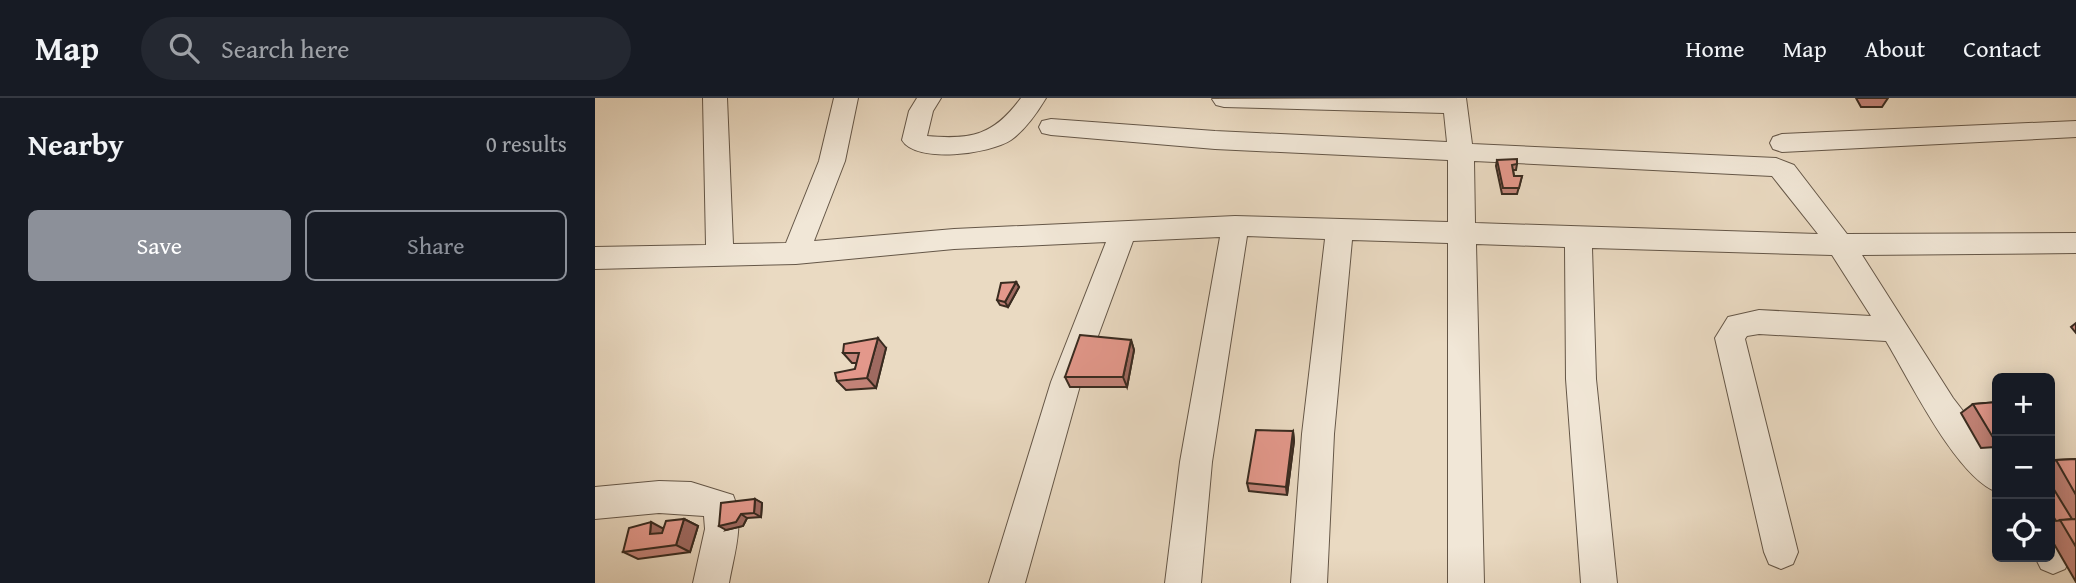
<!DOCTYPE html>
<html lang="en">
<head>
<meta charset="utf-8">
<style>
	:root { --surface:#171b24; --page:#242831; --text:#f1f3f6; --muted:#9ea1a6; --line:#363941; --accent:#8c9099 }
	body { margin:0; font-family:"Gentium Book Plus",serif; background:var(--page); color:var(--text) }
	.controls { position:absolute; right:21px; bottom:21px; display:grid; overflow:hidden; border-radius:10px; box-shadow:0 4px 18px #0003 }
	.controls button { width:63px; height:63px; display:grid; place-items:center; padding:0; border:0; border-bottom:2px solid var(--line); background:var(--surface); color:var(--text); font:35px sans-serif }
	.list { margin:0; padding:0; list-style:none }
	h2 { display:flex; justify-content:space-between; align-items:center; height:91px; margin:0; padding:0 28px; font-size:30px }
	h2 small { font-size:23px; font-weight:400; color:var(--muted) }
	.actions { display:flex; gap:14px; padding:21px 28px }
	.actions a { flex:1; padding:16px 0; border:2px solid var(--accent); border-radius:10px; text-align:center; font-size:24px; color:var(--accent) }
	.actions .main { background:var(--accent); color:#fff }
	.icon { flex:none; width:38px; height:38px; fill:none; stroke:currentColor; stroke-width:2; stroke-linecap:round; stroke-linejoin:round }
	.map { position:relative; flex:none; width:1481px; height:485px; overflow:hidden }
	header { display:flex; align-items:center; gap:42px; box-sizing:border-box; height:98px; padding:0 35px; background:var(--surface); border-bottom:2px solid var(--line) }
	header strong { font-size:33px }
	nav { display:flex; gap:38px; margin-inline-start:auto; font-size:24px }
	.search { width:490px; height:63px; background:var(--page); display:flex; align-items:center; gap:18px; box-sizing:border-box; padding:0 24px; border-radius:38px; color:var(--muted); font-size:26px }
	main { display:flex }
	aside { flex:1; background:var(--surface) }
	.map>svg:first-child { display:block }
</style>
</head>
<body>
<header>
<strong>Map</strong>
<div class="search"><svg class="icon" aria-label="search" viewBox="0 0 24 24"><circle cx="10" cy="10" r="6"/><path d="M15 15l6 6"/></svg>Search here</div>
<nav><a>Home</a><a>Map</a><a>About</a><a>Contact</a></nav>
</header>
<main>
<aside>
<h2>Nearby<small>0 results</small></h2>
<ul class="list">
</ul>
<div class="actions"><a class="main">Save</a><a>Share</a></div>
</aside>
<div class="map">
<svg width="1481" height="485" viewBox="0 0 1481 485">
	<rect width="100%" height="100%" fill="#eadac2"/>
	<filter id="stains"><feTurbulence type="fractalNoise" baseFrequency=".00286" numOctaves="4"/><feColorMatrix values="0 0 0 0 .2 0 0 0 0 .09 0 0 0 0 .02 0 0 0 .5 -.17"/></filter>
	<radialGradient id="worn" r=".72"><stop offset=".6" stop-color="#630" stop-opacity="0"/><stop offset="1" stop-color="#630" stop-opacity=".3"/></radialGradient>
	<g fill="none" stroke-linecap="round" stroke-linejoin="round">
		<g stroke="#655748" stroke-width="2">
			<g id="minor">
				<path d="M 108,0 L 132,0 L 138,146 L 191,145 L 224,63 L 239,0 L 263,0 L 250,63 L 219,143 L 359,131 L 640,118 L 853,124 L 853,62 L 620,51 L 456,37 L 447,35 L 444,29 L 447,23 L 456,21 L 620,33 L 852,44 L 849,15 L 629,9 L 621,7 L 617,1 L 871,0 L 877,46 L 1181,60 L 1199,67 L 1252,136 L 1481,135 L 1481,155 L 1267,157 L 1358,300 L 1402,357 L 1402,394 C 1361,379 1314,281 1291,243 L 1164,236 L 1152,238 L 1150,241 L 1203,454 L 1198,466 L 1186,471 L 1174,466 L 1169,454 L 1120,240 L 1133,219 L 1164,212 L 1276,218 L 1237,157 L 997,150 L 1001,281 L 1022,485 L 986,485 L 971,281 L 970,149 L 881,146 L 889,485 L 853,485 L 853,145 L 757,142 L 739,336 L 732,485 L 696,485 L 707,336 L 730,141 L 652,138 L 617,364 L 606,485 L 570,485 L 585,364 L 625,139 L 538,143 L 486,284 L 430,485 L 394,485 L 456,284 L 511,144 L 359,151 L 201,166 L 0,171 L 0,149 L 111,147 ZM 879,63 L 1177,78 L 1223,136 L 880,125 Z"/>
				<path d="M 322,0 L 346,0 L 338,13 L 332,38 C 377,42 399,37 426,0 L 451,0 C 442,15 430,32 416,42 C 395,56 321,66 307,42 L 314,13 Z"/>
				<polygon points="1481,23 1481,39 1187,54 1178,51 1175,45 1178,39 1187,36"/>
				<path d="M 64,383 L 96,384 L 138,397 C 150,425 139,456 134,485 L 98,485 L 110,431 L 109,418 L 64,415 L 0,421 L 0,389 Z"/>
				<polygon points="1455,435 1467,440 1476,459 1470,471 1458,476 1446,471 1440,459 1455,459"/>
			</g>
		</g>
		<use href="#minor" fill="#f1e7d7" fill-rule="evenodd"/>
	</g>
	<g fill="#c38378" stroke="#392b20" stroke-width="2">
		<polygon points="1261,0 1293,0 1287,9 1266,9"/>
		<polygon points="902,62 922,66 921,72 918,72 919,78 927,78 922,96 907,96 901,68"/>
		<polygon points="421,184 424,189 413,209 405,207 402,202"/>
		<polygon points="1481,225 1481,235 1476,229"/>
		<polygon points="536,242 539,252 532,289 475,289 470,279"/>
		<polygon points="291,250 281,290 251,292 242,283 260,271 262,265 257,265 248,255"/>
		<polygon points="1402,304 1402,347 1400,349 1386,350 1366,315 1378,306"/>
		<polygon points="698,333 699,343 692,397 654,393 652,385"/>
		<polygon points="1481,361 1481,484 1455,439 1455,365 1461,362"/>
		<polygon points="160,401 167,405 166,419 152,420 148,428 131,432"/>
		<polygon points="89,421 103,428 95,454 43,461 28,454 68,430"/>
	</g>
	<g fill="#9f6a61" stroke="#392b20" stroke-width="2">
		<polygon points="421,184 424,189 413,209 410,204"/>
		<polygon points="283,240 291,250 281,290 272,280"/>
		<polygon points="536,242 539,252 532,289 528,279"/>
		<polygon points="698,333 699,343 692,397 691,389"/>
		<polygon points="160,401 167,405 166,419 159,415"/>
		<polygon points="146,416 152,420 148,428 131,432 124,428"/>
		<polygon points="89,421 103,428 95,454 81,447"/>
		<polygon points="56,424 71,432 70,444 55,436"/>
	</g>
	<g fill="#e3988b" stroke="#392b20" stroke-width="2">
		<polygon points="922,61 922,66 917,67 919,78 927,78 924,90 908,90 902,62"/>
		<polygon points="421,184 410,204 402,202 406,185"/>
		<polygon points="485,237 536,242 528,279 470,279"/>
		<polygon points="283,240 272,280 242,283 240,275 260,271 264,255 248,255 249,246"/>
		<polygon points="1402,304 1402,317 1400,317 1402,321 1402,341 1399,341 1378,306"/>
		<polygon points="661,332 698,333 691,389 652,385"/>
		<polygon points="1481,361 1481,397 1461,362"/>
		<polygon points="1455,385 1477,421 1461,423 1455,413"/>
		<polygon points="160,401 159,415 146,416 141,424 124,428 126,405"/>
		<polygon points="89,421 81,447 28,454 34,430 56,424 55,436 67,435 71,423"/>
		<polygon points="1481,421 1481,449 1465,422"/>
	</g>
	<rect width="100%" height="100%" filter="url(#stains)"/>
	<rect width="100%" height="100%" fill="url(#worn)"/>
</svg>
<div class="controls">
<button>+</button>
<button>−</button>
<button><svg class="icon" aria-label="locate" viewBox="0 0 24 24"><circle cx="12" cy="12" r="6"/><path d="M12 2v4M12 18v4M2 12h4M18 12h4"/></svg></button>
</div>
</div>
</main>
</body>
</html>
